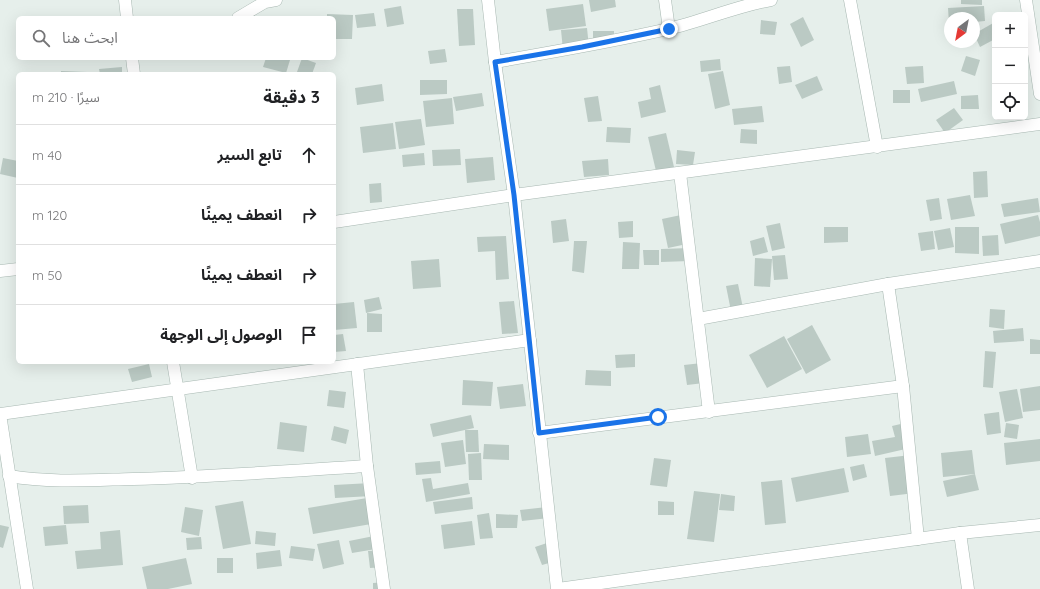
<!DOCTYPE html>
<html lang="ar">
<head>
<meta charset="utf-8">
<style>
	:root { --surface:#fff; --page:#f6f6f6; --text:#202124; --muted:#757577; --line:#e0e0e0 }
	body { margin:0; font-family:Quicksand,"Noto Sans Arabic",sans-serif; background:var(--page); color:var(--text); direction:rtl }
	.controls { position:absolute; right:12px; top:12px; display:grid; overflow:hidden; border-radius:6px; box-shadow:0 4px 16px #0002 }
	.controls button { width:36px; height:36px; display:grid; place-items:center; padding:0; border:0; border-bottom:1px solid var(--line); background:var(--surface); color:var(--text); font:20px sans-serif }
	.compass { position:absolute; left:944px; top:12px; width:36px; height:36px; border-radius:50%; background:var(--surface); box-shadow:0 4px 16px #0002; rotate:212deg }
	.stop { position:absolute; width:12px; height:12px; margin:-9px; border:3px solid #1a73e8; border-radius:50%; background:#fff }
	.stop.end { background:#1a73e8; border-color:#fff; box-shadow:0 1px 4px #0008 }
	.list { margin:0; padding:0; list-style:none }
	h2 { display:flex; justify-content:space-between; align-items:center; height:52px; margin:0; padding:0 16px; font-size:17px }
	h2 small { font-size:13px; font-weight:400; color:var(--muted) }
	.list li { display:grid; grid-template-columns:26px 1fr auto; gap:12px; align-items:center; box-sizing:border-box; height:60px; padding:0 16px; border-top:1px solid var(--line) }
	.list b { display:block; font-size:15px; white-space:nowrap }
	.list em { font-size:13px; font-style:normal; color:var(--muted) }
	.icon { flex:none; width:22px; height:22px; fill:none; stroke:currentColor; stroke-width:2; stroke-linecap:round; stroke-linejoin:round }
	.map { position:relative; flex:none; width:1040px; height:589px; overflow:hidden; direction:ltr }
	.search { position:absolute; background:var(--surface); box-shadow:0 4px 16px #0002; left:16px; top:16px; width:320px; height:44px; display:flex; align-items:center; gap:10px; box-sizing:border-box; padding:0 14px; border-radius:6px; color:var(--muted); font-size:15px }
	.panel { position:absolute; background:var(--surface); box-shadow:0 4px 16px #0002; left:16px; top:72px; width:320px; height:292px; border-radius:6px; direction:rtl }
	.map>svg:first-child { display:block }
</style>
</head>
<body>
<div class="map">
<svg width="1040" height="589" viewBox="0 0 1040 589">
	<rect width="100%" height="100%" fill="#e6efeb"/>
	<g fill="#bbcac4">
		<polygon points="589,0 615,0 616,7 591,12"/>
		<polygon points="961,0 982,0 982,5 961,4"/>
		<polygon points="583,4 586,26 549,31 546,9"/>
		<polygon points="401,6 404,24 387,27 384,9"/>
		<polygon points="984,6 985,21 974,22 974,18 950,18 950,23 949,23 948,8"/>
		<polygon points="457,9 473,9 475,45 459,46"/>
		<polygon points="374,13 376,26 357,28 355,15"/>
		<polygon points="327,14 353,15 352,39 334,39 334,18 327,18"/>
		<polygon points="803,17 814,40 801,47 790,24"/>
		<polygon points="761,20 777,22 775,35 760,34"/>
		<polygon points="995,22 995,39 980,47 974,34"/>
		<polygon points="587,28 589,47 563,50 561,30"/>
		<polygon points="593,31 614,31 614,46 593,45"/>
		<polygon points="445,49 447,62 430,64 428,51"/>
		<polygon points="966,56 980,60 975,76 961,71"/>
		<polygon points="266,58 282,58 290,60 286,73 263,67"/>
		<polygon points="302,58 316,63 312,74 302,74 297,72"/>
		<polygon points="720,59 721,70 701,72 700,61"/>
		<polygon points="790,66 792,82 779,84 777,67"/>
		<polygon points="923,66 924,83 907,84 905,67"/>
		<polygon points="122,67 122,74 100,74 99,69"/>
		<polygon points="61,71 87,72 87,74 61,74"/>
		<polygon points="723,71 730,105 715,109 708,74"/>
		<polygon points="817,76 823,90 802,99 795,85"/>
		<polygon points="420,80 447,80 447,94 420,95"/>
		<polygon points="954,81 957,94 921,102 918,89"/>
		<polygon points="382,84 384,101 357,105 355,88"/>
		<polygon points="660,85 666,112 641,118 638,102 651,99 649,88"/>
		<rect x="893" y="90" width="17" height="13"/>
		<polygon points="482,93 484,106 456,111 453,97"/>
		<polygon points="978,95 979,109 961,109 961,96"/>
		<polygon points="598,96 602,121 588,122 584,98"/>
		<polygon points="452,98 454,124 426,127 423,101"/>
		<polygon points="762,106 764,122 734,125 732,109"/>
		<polygon points="954,108 963,120 945,133 936,120"/>
		<polygon points="421,119 425,145 399,149 395,122"/>
		<polygon points="393,123 396,149 363,153 360,127"/>
		<polygon points="607,127 631,128 630,143 606,142"/>
		<polygon points="741,129 757,130 757,144 740,143"/>
		<polygon points="666,133 674,167 656,171 648,137"/>
		<polygon points="460,149 461,165 433,166 432,150"/>
		<polygon points="677,150 695,152 693,165 676,164"/>
		<polygon points="424,153 425,165 403,167 402,155"/>
		<polygon points="493,157 495,180 467,183 465,159"/>
		<polygon points="3,158 18,161 18,178 0,174"/>
		<polygon points="608,159 609,175 584,177 582,161"/>
		<polygon points="987,171 988,197 974,198 973,172"/>
		<polygon points="381,183 382,202 370,203 369,184"/>
		<polygon points="970,195 975,216 951,220 947,199"/>
		<polygon points="939,198 942,219 930,221 926,200"/>
		<polygon points="1038,198 1040,212 1004,217 1001,204"/>
		<polygon points="681,215 687,244 668,248 662,219"/>
		<polygon points="1038,215 1040,222 1040,236 1005,244 1000,224"/>
		<polygon points="566,219 569,241 553,243 551,221"/>
		<polygon points="633,221 633,237 619,238 618,222"/>
		<polygon points="780,223 785,248 772,251 766,226"/>
		<polygon points="824,227 848,227 848,242 824,243"/>
		<polygon points="955,227 979,227 979,254 955,253"/>
		<polygon points="950,228 954,247 938,250 934,231"/>
		<polygon points="933,231 935,249 921,251 918,233"/>
		<polygon points="998,235 999,255 983,256 982,236"/>
		<polygon points="506,236 509,279 496,280 495,251 478,252 477,237"/>
		<polygon points="764,237 768,252 753,256 750,241"/>
		<polygon points="574,241 587,241 584,273 572,271"/>
		<polygon points="623,242 640,243 639,269 622,269"/>
		<polygon points="690,248 690,261 661,262 661,249"/>
		<polygon points="643,250 659,250 659,265 644,265"/>
		<polygon points="785,255 788,279 774,280 772,256"/>
		<polygon points="755,258 772,259 770,287 754,286"/>
		<polygon points="439,259 441,287 413,289 411,261"/>
		<polygon points="738,284 743,308 731,311 726,286"/>
		<polygon points="379,297 382,309 366,313 364,300"/>
		<polygon points="514,301 518,333 502,334 499,302"/>
		<polygon points="354,302 357,328 334,330 334,304"/>
		<polygon points="990,309 1005,310 1004,329 989,327"/>
		<polygon points="367,313 382,314 382,332 367,332"/>
		<polygon points="812,325 831,360 806,374 787,339"/>
		<polygon points="1023,328 1024,341 994,343 993,331"/>
		<polygon points="343,334 346,351 334,352 334,335"/>
		<polygon points="784,336 802,369 767,388 749,355"/>
		<polygon points="1030,339 1040,340 1040,354 1030,354"/>
		<polygon points="985,351 996,352 993,388 983,387"/>
		<polygon points="635,354 635,367 616,368 615,355"/>
		<polygon points="702,363 704,383 687,385 684,365"/>
		<polygon points="149,364 152,377 132,382 128,369"/>
		<polygon points="586,370 611,371 611,386 585,385"/>
		<polygon points="463,380 493,382 491,406 462,405"/>
		<polygon points="523,384 526,406 500,409 497,387"/>
		<polygon points="1040,386 1040,410 1023,412 1020,389"/>
		<polygon points="1017,389 1023,418 1005,422 999,392"/>
		<polygon points="329,390 346,392 344,408 327,406"/>
		<polygon points="999,412 1001,433 987,435 984,414"/>
		<polygon points="471,415 474,428 433,437 430,424"/>
		<polygon points="280,422 307,426 304,452 277,449"/>
		<polygon points="905,423 910,448 875,456 872,441 895,437 892,426"/>
		<polygon points="1006,423 1019,425 1017,439 1004,437"/>
		<polygon points="334,426 349,430 346,444 331,440"/>
		<polygon points="465,430 478,430 479,452 466,452"/>
		<polygon points="868,434 871,454 847,457 845,437"/>
		<polygon points="1040,439 1040,461 1006,465 1004,443"/>
		<polygon points="463,440 466,464 445,467 441,443"/>
		<polygon points="484,444 509,445 509,460 483,459"/>
		<polygon points="972,450 975,474 943,477 941,453"/>
		<polygon points="481,453 482,480 469,480 468,454"/>
		<polygon points="911,455 915,493 890,496 885,458"/>
		<polygon points="654,458 671,460 667,487 650,485"/>
		<polygon points="440,461 441,473 416,475 415,463"/>
		<polygon points="864,464 867,477 853,481 850,467"/>
		<polygon points="844,468 849,492 796,502 791,478"/>
		<polygon points="975,474 979,490 947,497 943,481"/>
		<polygon points="431,478 433,489 468,483 470,494 426,502 422,479"/>
		<polygon points="782,480 786,523 765,525 761,482"/>
		<polygon points="371,483 372,496 335,498 334,485"/>
		<polygon points="694,491 720,494 714,542 687,539"/>
		<polygon points="721,494 735,496 734,511 719,510"/>
		<polygon points="373,497 377,523 313,534 308,508"/>
		<polygon points="472,497 473,509 435,514 433,502"/>
		<polygon points="243,501 251,544 223,549 215,506"/>
		<polygon points="658,501 674,502 674,515 658,515"/>
		<polygon points="88,505 89,523 64,524 63,506"/>
		<polygon points="185,507 203,510 199,536 181,532"/>
		<polygon points="547,507 549,518 522,521 520,510"/>
		<polygon points="489,513 493,538 480,539 477,515"/>
		<polygon points="496,514 518,515 517,528 496,528"/>
		<polygon points="472,521 475,545 444,549 441,525"/>
		<polygon points="0,525 9,527 3,548 0,547"/>
		<polygon points="66,525 68,544 45,546 43,527"/>
		<polygon points="120,530 123,565 77,569 75,551 101,549 100,532"/>
		<polygon points="256,531 276,533 275,546 255,544"/>
		<polygon points="379,535 382,548 352,553 349,541"/>
		<polygon points="201,537 202,549 187,550 186,538"/>
		<polygon points="339,540 344,564 323,569 317,544"/>
		<polygon points="550,542 556,561 542,565 535,547"/>
		<polygon points="291,546 315,549 313,561 289,558"/>
		<polygon points="280,550 282,566 257,569 256,553"/>
		<polygon points="383,550 385,567 370,568 368,551"/>
		<polygon points="186,558 192,584 168,589 147,589 142,567"/>
		<rect x="217" y="558" width="16" height="15"/>
		<polygon points="388,582 389,589 373,589 373,583"/>
	</g>
	<g fill="none" stroke-linecap="round" stroke-linejoin="round">
		<g stroke="#a8b8b2" stroke-width="13">
			<g id="street">
				<polyline points="125,0 127,18"/>
				<polyline points="488,0 495,62 514,195 557,589"/>
				<polyline points="665,0 669,29"/>
				<polyline points="850,0 877,147"/>
				<polyline points="1026,0 1040,94"/>
				<polyline points="238,18 265,2 276,0"/>
				<polyline points="132,58 134,74"/>
				<path d="M 495,62 C 553,52 611,42 668,29 C 703,21 736,6 771,0"/>
				<polyline points="680,173 709,412"/>
				<polyline points="334,222 514,195 1040,124"/>
				<polyline points="0,271 18,269"/>
				<polyline points="888,284 903,386 918,539"/>
				<polyline points="698,319 888,284 1040,261"/>
				<polyline points="173,362 192,478"/>
				<polyline points="357,364 367,466 384,589"/>
				<polyline points="539,433 903,386"/>
				<path d="M 9,476 C 50,483 92,480 133,479 C 211,477 289,471 367,466"/>
				<polyline points="960,533 968,589"/>
				<polyline points="27,589 0,414 530,340"/>
				<polyline points="558,589 960,533 1040,525"/>
			</g>
		</g>
		<use href="#street" stroke="#fff" stroke-width="12"/>
	</g>
	<g fill="none" stroke-linecap="round" stroke-linejoin="round">
		<polyline stroke="#1a73e8" stroke-width="5" points="658,417 539,433 514,195 495,62 582,47 669,29"/>
	</g>
</svg>
<div class="controls">
<button>+</button>
<button>−</button>
<button><svg class="icon" aria-label="locate" viewBox="0 0 24 24"><circle cx="12" cy="12" r="6"/><path d="M12 2v4M12 18v4M2 12h4M18 12h4"/></svg></button>
</div>
<svg class="compass" viewBox="-18 -18 36 36"><path d="M0-13l5 13h-10z" fill="#e53935"/><path d="M0 13l5-13h-10z" fill="#757577"/></svg>
<div class="stop" style="left:658px;top:417px"></div>
<div class="stop end" style="left:669px;top:29px"></div>
<div class="search"><svg class="icon" aria-label="search" viewBox="0 0 24 24"><circle cx="10" cy="10" r="6"/><path d="M15 15l6 6"/></svg>ابحث هنا</div>
<section class="panel">
<h2>3 دقيقة<small>سيرًا · 210 m</small></h2>
<ul class="list">
<li><svg class="icon" aria-label="ahead" viewBox="0 0 24 24"><path d="M12 20V5M6 11l6-6 6 6"/></svg><div><b>تابع السير</b></div><em>40 m</em></li>
<li><svg class="icon" aria-label="right" viewBox="0 0 24 24"><path d="M7 20v-9h11M14 6l5 5-5 5"/></svg><div><b>انعطف يمينًا</b></div><em>120 m</em></li>
<li><svg class="icon" aria-label="right" viewBox="0 0 24 24"><path d="M7 20v-9h11M14 6l5 5-5 5"/></svg><div><b>انعطف يمينًا</b></div><em>50 m</em></li>
<li><svg class="icon" aria-label="arrive" viewBox="0 0 24 24"><path d="M6 21V4h12l-3 4 3 4H6"/></svg><div><b>الوصول إلى الوجهة</b></div></li>
</ul>
</section>
</div>
</body>
</html>
